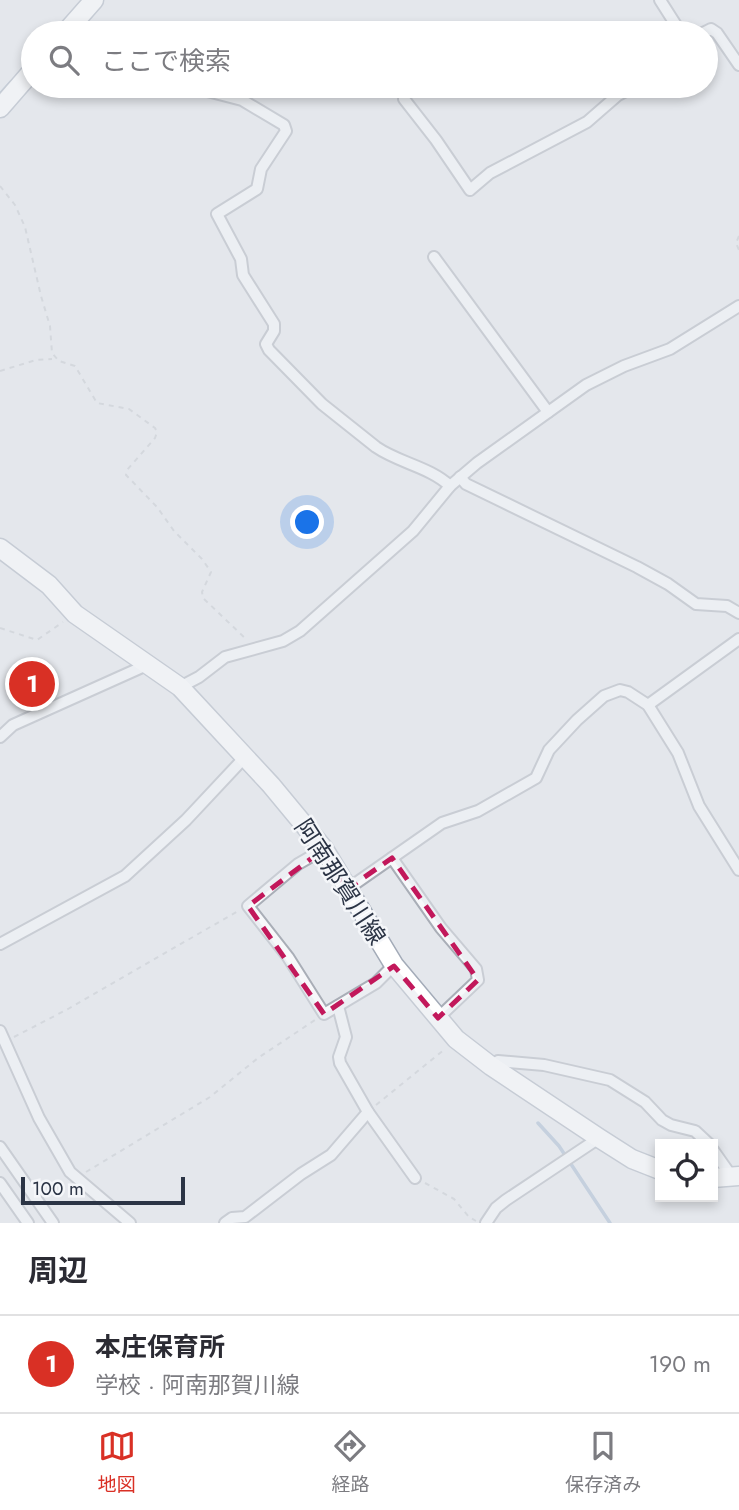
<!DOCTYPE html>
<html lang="ja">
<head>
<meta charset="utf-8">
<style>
	:root { --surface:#fff; --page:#f7f7f7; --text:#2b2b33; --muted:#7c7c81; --line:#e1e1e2; --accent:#d93025 }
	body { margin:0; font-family:Jost,"Noto Sans JP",sans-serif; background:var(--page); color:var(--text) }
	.controls { position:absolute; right:21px; bottom:21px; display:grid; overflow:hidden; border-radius:0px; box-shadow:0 4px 10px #0003 }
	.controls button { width:63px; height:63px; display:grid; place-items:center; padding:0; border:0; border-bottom:2px solid var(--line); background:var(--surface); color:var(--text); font:35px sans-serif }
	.scale { position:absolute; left:21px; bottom:18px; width:164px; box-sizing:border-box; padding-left:7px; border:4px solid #2b3445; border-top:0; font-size:19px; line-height:24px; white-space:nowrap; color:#2b3445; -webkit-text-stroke:5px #f4f6f9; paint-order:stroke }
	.you { position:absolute; left:308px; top:523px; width:24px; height:24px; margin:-18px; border:5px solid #fff; border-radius:50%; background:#1a73e8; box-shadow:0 0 0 10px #1a73e833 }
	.badge { display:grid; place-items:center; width:46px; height:46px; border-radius:50%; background:var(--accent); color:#fff; font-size:23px; font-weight:700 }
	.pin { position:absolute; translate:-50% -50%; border:4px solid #fff; box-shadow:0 2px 7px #0006 }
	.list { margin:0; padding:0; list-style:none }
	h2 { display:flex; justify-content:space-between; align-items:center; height:91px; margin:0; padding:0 28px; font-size:30px }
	h2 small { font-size:23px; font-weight:400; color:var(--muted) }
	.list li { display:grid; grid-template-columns:46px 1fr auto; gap:21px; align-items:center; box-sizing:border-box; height:98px; padding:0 28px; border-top:2px solid var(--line) }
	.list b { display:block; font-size:26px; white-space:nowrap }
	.list p { margin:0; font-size:23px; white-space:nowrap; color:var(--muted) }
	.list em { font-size:23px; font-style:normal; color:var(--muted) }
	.icon { flex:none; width:38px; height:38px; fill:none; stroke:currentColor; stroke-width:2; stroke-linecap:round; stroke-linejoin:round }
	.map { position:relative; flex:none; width:739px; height:1223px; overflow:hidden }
	.search { position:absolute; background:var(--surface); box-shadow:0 4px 10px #0003; left:21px; right:21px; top:21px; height:77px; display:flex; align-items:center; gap:18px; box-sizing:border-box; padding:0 24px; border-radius:38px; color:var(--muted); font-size:26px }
	.sheet { height:189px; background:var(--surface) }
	nav { display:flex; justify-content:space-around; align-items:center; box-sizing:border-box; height:98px; border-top:2px solid var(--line); background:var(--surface); font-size:19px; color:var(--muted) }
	nav a { display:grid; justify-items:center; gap:4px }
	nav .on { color:var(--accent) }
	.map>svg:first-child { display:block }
</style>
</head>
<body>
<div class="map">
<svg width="739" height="1223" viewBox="0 0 739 1223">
	<rect width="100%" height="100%" fill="#e4e7ec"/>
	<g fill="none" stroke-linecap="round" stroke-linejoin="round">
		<g stroke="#9fb4cc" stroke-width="3.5">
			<polyline points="25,66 33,57"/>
			<polyline points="0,94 11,82"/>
			<polyline points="538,1123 559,1146 610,1223"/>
		</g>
		<g stroke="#a9aeb7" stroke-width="14">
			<g id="street">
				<polyline points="660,0 681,33"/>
				<polyline points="703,33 711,29 717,33 739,65"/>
				<path d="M 188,86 L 242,100 L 284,125 L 286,131 L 261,169 L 257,189 L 217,214 L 241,259 L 243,275 L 274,324 L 274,331 L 266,344 L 269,350 L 322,404 L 376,447 C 399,463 430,467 450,486"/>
				<polyline points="404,99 436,140 470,190 490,173 587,122 618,95 635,86"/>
				<polyline points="434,257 548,412"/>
				<polyline points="460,477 466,484 637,567 668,584 696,604 727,606 739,613"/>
				<polyline points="180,687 199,677 225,657 283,641 300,631 413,531 450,486 477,463 586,385 624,366 670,349 739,306"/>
				<polyline points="648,705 739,639"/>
				<polyline points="0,737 13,725 140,668 145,661"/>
				<polyline points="324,849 298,864 248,906 288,957 324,1014 376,983 394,965"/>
				<polyline points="392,858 441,928 476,969 478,980 438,1018"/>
				<polyline points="346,890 442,823 478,811 536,778 549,750 577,720 604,696 620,690 628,692 648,705 678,753 699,806 739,870"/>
				<polyline points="0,944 125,876 186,820 245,757"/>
				<polyline points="338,1006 346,1037 339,1057 340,1063 368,1112 415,1178"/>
				<polyline points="0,1031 39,1118 70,1172 130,1223"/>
				<polyline points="491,1066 498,1061 544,1065 610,1080 645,1102 662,1120 671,1125 695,1131 709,1144"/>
				<polyline points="0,1147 53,1223"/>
				<polyline points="713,1150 732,1177"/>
				<polyline points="0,1183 28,1223"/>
				<polyline points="225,1223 232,1218 245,1217 301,1174 331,1155 368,1112"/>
				<polyline points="486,1223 496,1208 506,1200 599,1138"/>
			</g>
		</g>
		<g stroke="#a3abb8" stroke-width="21">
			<g id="primary">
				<polyline points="65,33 94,0"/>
				<polyline points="0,108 33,70"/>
				<polyline points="0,548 49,585 75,614 180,687 271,785 324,849 394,965 456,1039 491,1066 599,1138 632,1159 660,1170"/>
				<polyline points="713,1178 739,1176"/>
			</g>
		</g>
		<g stroke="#c2c5cb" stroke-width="2" stroke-dasharray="5 5" stroke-linecap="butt">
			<polyline points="0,186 15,205 25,227 41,296 50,326 52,353 59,361 75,366 97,403 129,409 155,428 157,432 155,438 127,470 126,475 157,507 174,531 202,559 211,572 202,592 203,598 246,639"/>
			<polyline points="739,236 736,243 739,250"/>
			<polyline points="0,371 36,360 52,359"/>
			<polyline points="0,628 37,640 63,622"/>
			<polyline points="14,1037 68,1009 238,911"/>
			<polyline points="376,1105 445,1049"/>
			<polyline points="86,1172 210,1097 258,1058 315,1020"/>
			<polyline points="425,1183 454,1199 469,1217 476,1221"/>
		</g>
		<use href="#street" stroke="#f7f8fa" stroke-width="10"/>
		<use href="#primary" stroke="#fff" stroke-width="18"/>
	</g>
	<path d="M0 0H739V1223H0ZM 324,849 L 346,890 L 392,858 L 478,980 L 438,1018 L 394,966 L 324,1014 L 248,906 Z" fill="#e4e7ec" fill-opacity=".55" fill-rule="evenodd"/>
	<path fill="none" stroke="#c2185b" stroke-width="5" stroke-dasharray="14 9" stroke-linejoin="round" d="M 324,849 L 346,890 L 392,858 L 478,980 L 438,1018 L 394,966 L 324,1014 L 248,906 Z"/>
	<g text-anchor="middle" stroke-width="5" stroke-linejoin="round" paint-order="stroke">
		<g font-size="24" fill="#2b3445" stroke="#f4f6f9">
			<text transform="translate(340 882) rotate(57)" y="8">阿南那賀川線</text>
		</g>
	</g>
</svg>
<div class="controls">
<button><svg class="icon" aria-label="locate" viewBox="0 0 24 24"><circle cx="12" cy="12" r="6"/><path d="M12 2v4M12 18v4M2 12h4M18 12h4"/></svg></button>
</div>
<div class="scale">100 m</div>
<div class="you"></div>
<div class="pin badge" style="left:32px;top:684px">1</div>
<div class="search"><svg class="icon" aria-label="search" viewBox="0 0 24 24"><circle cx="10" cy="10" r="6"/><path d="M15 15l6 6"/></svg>ここで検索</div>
</div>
<section class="sheet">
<h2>周辺<small></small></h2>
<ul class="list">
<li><span class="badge">1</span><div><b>本庄保育所</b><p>学校 · 阿南那賀川線</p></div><em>190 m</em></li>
</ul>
</section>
<nav>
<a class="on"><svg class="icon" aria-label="map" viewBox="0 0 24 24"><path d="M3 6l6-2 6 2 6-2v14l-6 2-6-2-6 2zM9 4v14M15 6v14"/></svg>地図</a>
<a><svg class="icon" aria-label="directions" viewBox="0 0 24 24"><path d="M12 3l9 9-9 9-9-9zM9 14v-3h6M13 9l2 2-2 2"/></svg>経路</a>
<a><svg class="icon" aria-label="saved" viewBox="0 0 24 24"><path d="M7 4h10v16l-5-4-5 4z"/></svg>保存済み</a>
</nav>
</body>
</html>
